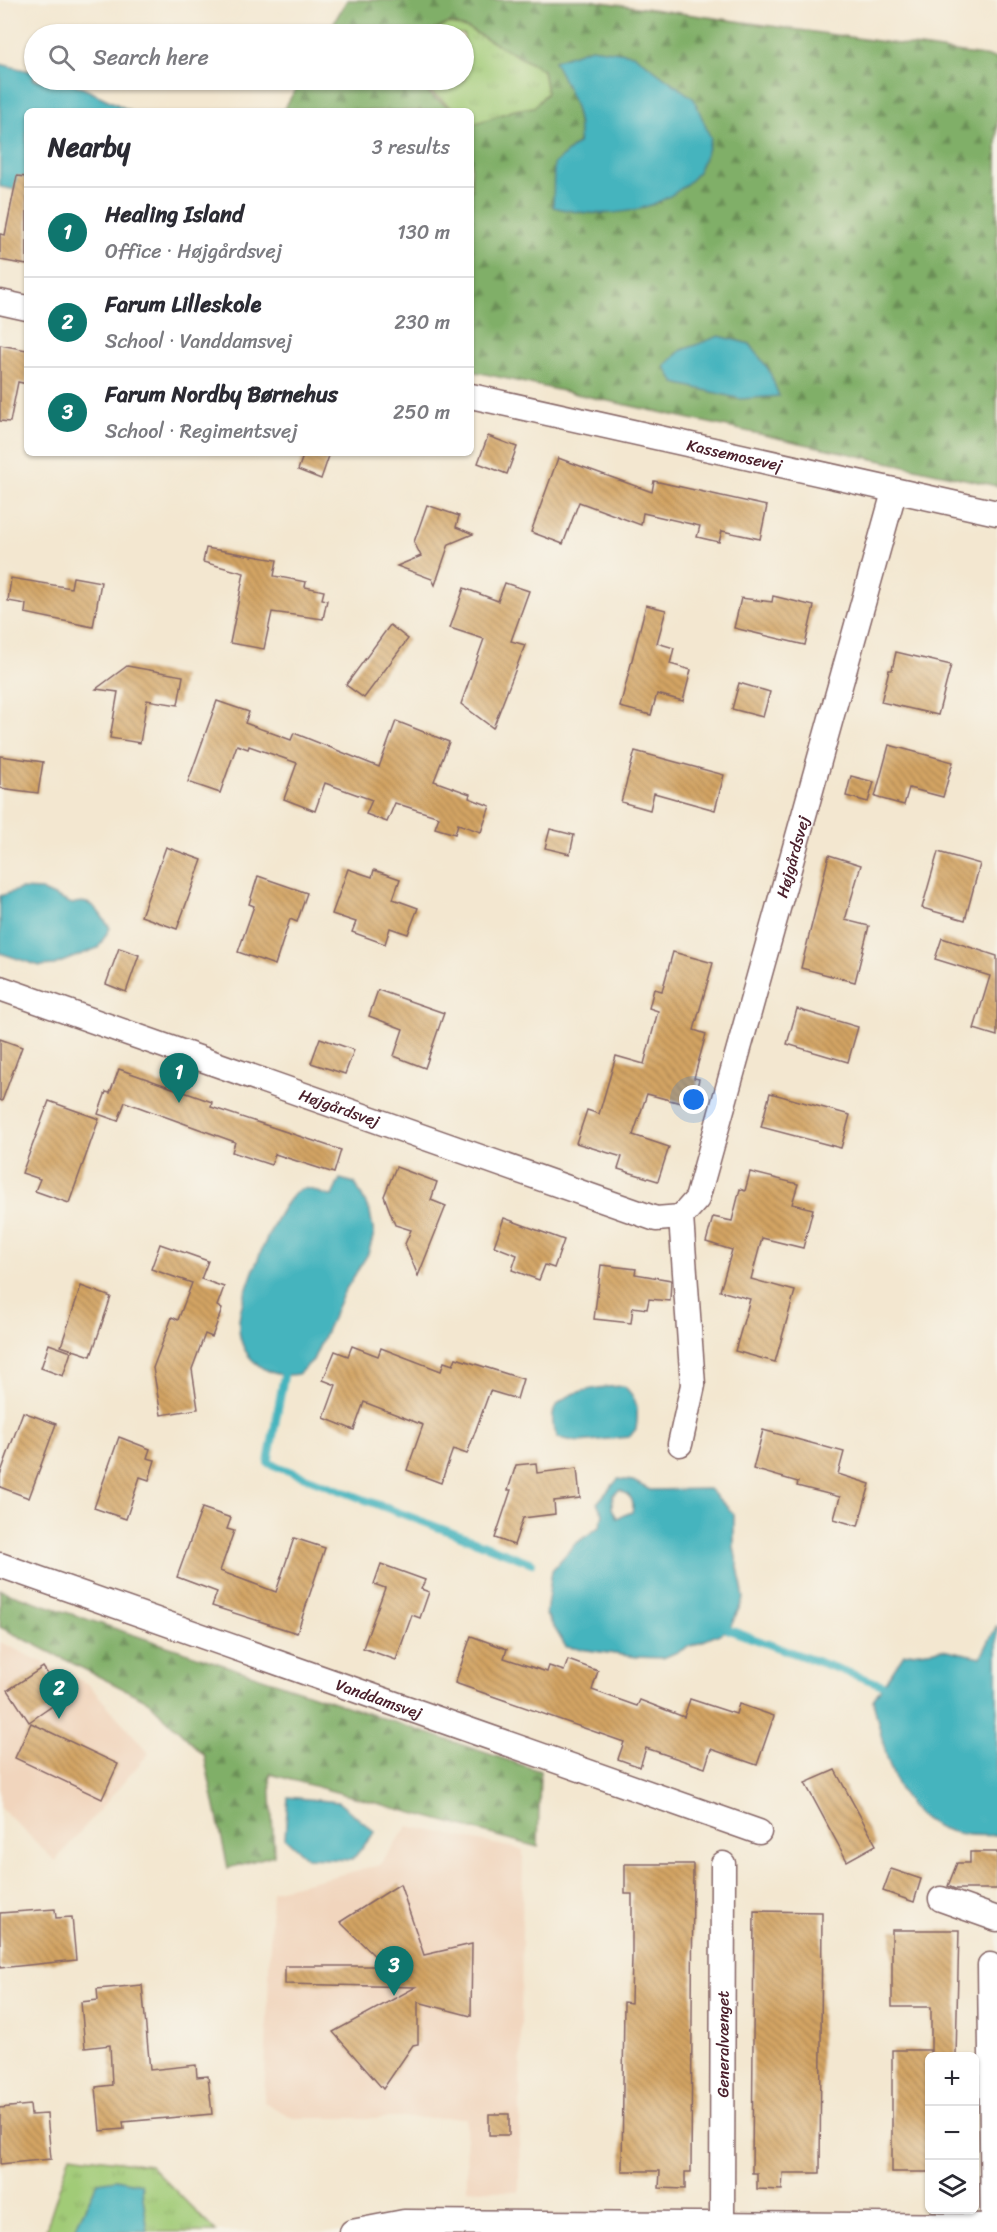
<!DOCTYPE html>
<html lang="en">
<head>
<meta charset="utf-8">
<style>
	:root { --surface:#fff; --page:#f2f2f3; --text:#2b2b33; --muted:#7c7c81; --line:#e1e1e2; --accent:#0f766e }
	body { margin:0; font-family:Sriracha,sans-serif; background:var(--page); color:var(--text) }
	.controls { position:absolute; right:18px; bottom:18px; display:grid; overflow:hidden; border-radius:9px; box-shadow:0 2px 4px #0004 }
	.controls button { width:54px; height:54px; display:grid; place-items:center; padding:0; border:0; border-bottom:2px solid var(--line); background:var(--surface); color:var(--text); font:30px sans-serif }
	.you { position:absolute; left:694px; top:1100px; width:21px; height:21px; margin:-15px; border:4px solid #fff; border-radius:50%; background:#1a73e8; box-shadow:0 0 0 9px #1a73e833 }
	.badge { display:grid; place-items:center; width:39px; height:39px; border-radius:50%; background:var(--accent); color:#fff; font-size:20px; font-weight:700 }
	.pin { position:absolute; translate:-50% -50px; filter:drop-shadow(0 2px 3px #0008) }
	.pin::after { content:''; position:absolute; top:32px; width:21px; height:18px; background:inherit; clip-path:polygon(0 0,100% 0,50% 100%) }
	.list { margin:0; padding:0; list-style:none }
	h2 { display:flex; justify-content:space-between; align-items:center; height:78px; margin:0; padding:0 24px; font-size:26px }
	h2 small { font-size:20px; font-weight:400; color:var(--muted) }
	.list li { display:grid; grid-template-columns:39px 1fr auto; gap:18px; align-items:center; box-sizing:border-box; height:90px; padding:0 24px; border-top:2px solid var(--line) }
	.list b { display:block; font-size:22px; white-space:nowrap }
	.list p { margin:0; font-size:20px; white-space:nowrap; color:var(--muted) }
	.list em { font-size:20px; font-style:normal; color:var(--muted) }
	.icon { flex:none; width:33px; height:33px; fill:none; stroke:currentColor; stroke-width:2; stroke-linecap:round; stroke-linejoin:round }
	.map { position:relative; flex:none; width:997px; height:2232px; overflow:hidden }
	.search { position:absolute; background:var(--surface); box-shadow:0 2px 4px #0004; left:24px; top:24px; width:450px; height:66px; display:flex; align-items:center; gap:15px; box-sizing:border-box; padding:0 21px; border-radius:33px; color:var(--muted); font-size:22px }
	.panel { position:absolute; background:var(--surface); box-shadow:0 2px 4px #0004; left:24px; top:108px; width:450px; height:348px; border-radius:9px }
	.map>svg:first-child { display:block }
</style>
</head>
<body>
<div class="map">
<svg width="997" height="2232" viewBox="0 0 997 2232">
	<defs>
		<pattern id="grass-tufts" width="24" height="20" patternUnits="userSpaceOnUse" patternTransform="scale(1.5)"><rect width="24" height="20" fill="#a1cb77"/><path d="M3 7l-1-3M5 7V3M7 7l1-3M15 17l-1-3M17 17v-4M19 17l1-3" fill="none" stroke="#8cae67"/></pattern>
		<pattern id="forest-firs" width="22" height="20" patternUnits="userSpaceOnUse" patternTransform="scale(1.5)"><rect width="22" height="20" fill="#80af68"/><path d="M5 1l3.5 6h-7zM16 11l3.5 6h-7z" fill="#6b8e56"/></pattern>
		<pattern id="building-back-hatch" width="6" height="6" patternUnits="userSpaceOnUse" patternTransform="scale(1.5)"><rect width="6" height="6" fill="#d3a463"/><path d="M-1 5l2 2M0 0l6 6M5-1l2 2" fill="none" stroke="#ad8552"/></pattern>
	</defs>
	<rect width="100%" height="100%" fill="#f7f3e8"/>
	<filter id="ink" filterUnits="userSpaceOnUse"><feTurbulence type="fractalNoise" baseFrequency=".0167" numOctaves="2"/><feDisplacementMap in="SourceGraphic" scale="12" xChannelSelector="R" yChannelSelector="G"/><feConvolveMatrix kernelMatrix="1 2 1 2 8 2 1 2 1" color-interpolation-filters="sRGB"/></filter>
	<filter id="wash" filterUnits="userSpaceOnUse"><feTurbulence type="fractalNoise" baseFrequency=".008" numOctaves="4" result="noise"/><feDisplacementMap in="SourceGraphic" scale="24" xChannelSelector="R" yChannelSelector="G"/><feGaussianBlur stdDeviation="1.35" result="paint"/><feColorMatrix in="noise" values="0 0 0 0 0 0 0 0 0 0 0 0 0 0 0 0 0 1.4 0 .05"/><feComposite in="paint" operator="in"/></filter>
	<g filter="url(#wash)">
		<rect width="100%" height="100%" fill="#f3e7d0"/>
		<g fill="#f1d5bd">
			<polygon points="0,1642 88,1684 149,1753 55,1861 0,1807"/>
			<polygon points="408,1826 523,1850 519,2192 467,2189 466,2118 293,2118 264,2102 272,1891 380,1865"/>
		</g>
		<g fill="url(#grass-tufts)" stroke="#767551" stroke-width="1.5">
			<path d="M 449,23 L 469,29 L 543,70 L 547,93 L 534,107 L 515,110 L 471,125 L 471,111 C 443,111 441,93 417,85 C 406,82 399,87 386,80 L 464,80 L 464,34 L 426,34 Z"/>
			<polygon points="70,2155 150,2165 216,2232 148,2232 141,2184 98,2182 73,2232 45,2232"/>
		</g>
		<g fill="url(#forest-firs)" stroke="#65674a" stroke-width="1.5" fill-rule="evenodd">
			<path d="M 347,0 L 588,0 L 997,58 L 997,486 L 471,371 L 471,125 L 515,110 L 534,107 L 547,93 L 543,70 L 469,29 L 449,23 L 426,34 L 327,34 ZM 555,61 L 660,203 L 554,164 L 578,143 C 583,113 567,88 555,61 Z"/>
			<polygon points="301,80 386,80 397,85 417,85 454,111 283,111"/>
			<polygon points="0,1590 540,1771 538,1847 270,1774 274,1855 228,1868 204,1755 148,1701 0,1627"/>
		</g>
		<g fill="#45b4be" stroke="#486a74" stroke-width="1.5" fill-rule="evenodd">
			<path d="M 591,48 L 633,54 L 694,99 L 711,139 C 707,150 702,168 694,177 C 657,215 602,220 553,207 L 554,164 L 578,143 C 583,113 567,87 554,61 Z"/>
			<polygon points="0,64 34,72 34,80 66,80 131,111 27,111 27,192 0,187"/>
			<polygon points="719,336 750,344 769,370 779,396 741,399 675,383 665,366 680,351"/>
			<path d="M 21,889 L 41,890 L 72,904 C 93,897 99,913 110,928 L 98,948 L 54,965 L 40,966 L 0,953 L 0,896 Z"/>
			<path d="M 340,1179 L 355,1183 L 370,1212 L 374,1234 L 368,1254 L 344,1292 L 313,1360 L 298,1374 C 264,1380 237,1355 239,1321 C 240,1297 279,1197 301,1189 C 311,1186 322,1196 332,1196 Z"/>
			<path d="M 624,1386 C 638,1399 639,1410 636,1429 L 629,1437 L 579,1442 L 558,1438 C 534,1392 594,1387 624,1386 Z"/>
			<path d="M 618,1479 L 633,1481 L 650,1490 L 709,1489 L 734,1514 L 734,1547 L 744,1598 L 729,1630 L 663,1658 L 636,1657 L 566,1647 L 546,1614 L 552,1570 L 574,1545 L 600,1526 L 603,1514 L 597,1503 ZM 620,1490 C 631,1496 635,1500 632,1512 L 617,1518 L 612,1508 L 613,1495 Z"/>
			<path d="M 997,1625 L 997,1835 C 901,1842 890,1776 873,1700 L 904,1654 L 942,1649 L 981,1657 Z"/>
			<polygon points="288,1797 338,1802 375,1832 352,1860 307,1858 285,1838"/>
			<polygon points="116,2179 141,2184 148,2232 73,2232 98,2182"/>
		</g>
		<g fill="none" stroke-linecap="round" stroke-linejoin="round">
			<g stroke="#45b4be" stroke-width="8">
				<polyline points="284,1376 268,1463 532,1563"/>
				<polyline points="729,1630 883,1685"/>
			</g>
		</g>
		<g id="blocks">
			<g fill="url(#building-back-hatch)">
				<polygon points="17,176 27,177 27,265 0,260 0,234 5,235"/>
				<polygon points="0,345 27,350 27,384 18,382 10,422 0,421"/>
				<polygon points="488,436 517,447 507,474 478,463"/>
				<polygon points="304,453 330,453 321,479 298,470"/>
				<polygon points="558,458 652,492 654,481 767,506 760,539 722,531 719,542 697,537 700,526 643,513 641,525 579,502 563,544 531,532"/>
				<polygon points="427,505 459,516 456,527 473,534 449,544 435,585 432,579 397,566 421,556 414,542"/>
				<polygon points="206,548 277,560 274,576 306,582 305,587 324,591 322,599 327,600 323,619 272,612 264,649 230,643 244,573 203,562"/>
				<polygon points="73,577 101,582 93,627 25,613 26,604 8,601 11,578 71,588"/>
				<polygon points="505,583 529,591 511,641 525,645 493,728 461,704 484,639 450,628 464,588 498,601"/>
				<polygon points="773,596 814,606 805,645 734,628 741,598 772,602"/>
				<polygon points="646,605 666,610 657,643 674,648 670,664 691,670 683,701 657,694 651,715 620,707"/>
				<polygon points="390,625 408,639 364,698 346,685"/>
				<polygon points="896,652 951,665 938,715 881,702 889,670 892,670"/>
				<polygon points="127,666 183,676 178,705 147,700 140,743 110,738 118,692 96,689"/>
				<polygon points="739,683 770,692 763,717 732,709"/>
				<polygon points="217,701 249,712 245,723 291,740 294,733 379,767 396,721 449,742 434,781 470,794 469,798 490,806 481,832 458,824 455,834 435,828 439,817 395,803 387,822 366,814 372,800 325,783 315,811 284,799 297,763 249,746 248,749 237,745 220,793 188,782"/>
				<polygon points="889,745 953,762 943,797 909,788 904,805 875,797"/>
				<polygon points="635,751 724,775 715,810 654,793 650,810 621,802"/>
				<polygon points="0,756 43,762 38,793 0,788"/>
				<polygon points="851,776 874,782 868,802 846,796"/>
				<polygon points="550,829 574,835 570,854 545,848"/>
				<polygon points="166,847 202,860 177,929 141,916"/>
				<polygon points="938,852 980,864 965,920 922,908"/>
				<polygon points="829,855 861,865 845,920 869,926 855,982 801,968"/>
				<polygon points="348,869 372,877 374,870 400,879 393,899 418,908 408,934 390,928 385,944 352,932 356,922 332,914"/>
				<polygon points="258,876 307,893 297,922 290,919 275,965 238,952 254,906 249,904"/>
				<polygon points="942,938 997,956 997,1036 974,1029 990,976 935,959"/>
				<polygon points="119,948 139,955 126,992 106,984"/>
				<polygon points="673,952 713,963 694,1030 706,1034 694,1078 699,1079 692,1106 647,1094 633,1135 669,1147 658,1181 618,1169 622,1157 576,1143 587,1110 599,1114 616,1056 644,1064 658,1011 649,1008 654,989 662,991"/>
				<polygon points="378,990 444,1013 425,1068 394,1056 403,1029 369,1016"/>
				<polygon points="797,1009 858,1027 848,1062 787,1044"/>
				<polygon points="320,1038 354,1050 345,1074 311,1063"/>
				<polygon points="0,1039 22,1047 2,1101 0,1100"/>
				<polygon points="119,1069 212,1102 211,1107 341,1150 334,1173 275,1154 271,1165 232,1152 235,1142 125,1102 118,1121 98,1114 106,1092 110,1093"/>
				<polygon points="770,1093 850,1115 841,1148 761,1127"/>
				<polygon points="49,1101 99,1119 69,1203 35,1191 40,1179 22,1173"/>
				<polygon points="396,1167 437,1182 431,1200 446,1206 418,1276 405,1244 411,1230 395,1225 384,1196"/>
				<polygon points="750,1172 798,1184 792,1204 813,1209 803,1248 762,1238 751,1279 795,1291 775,1362 735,1351 750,1299 720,1291 732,1250 706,1242 713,1217 732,1221 740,1189 745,1191"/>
				<polygon points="504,1218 564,1240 554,1268 545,1265 539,1280 512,1270 517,1255 494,1246"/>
				<polygon points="160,1244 208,1261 201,1279 224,1287 217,1306 222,1309 212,1337 205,1334 192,1369 198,1409 161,1415 153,1368 172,1317 178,1320 192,1283 151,1269"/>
				<polygon points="601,1265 636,1269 635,1274 671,1280 670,1301 649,1299 647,1309 633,1307 631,1323 594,1319"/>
				<polygon points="81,1286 111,1297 91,1356 61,1346"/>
				<polygon points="49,1344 71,1352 63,1376 41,1368"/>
				<polygon points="352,1346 378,1356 381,1348 441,1371 444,1362 453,1365 456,1358 523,1379 517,1399 490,1391 467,1454 453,1449 441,1483 407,1470 423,1425 364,1402 354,1430 324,1418 336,1385 323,1380 335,1351 348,1356"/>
				<polygon points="23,1412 56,1424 29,1498 0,1487 0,1475"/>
				<polygon points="763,1430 844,1452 838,1474 870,1484 858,1526 834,1519 840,1497 797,1486 798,1482 753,1469"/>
				<polygon points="119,1437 150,1449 147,1458 155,1460 149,1480 140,1477 126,1519 94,1508"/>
				<polygon points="536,1463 537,1473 577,1468 580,1498 554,1501 555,1514 523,1518 514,1545 495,1538 511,1490 508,1490 516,1465"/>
				<polygon points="202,1508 231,1518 227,1529 234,1531 220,1571 276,1592 294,1538 325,1548 297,1633 212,1606 217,1592 177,1577"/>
				<polygon points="381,1564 425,1580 421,1589 429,1592 420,1618 412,1615 396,1660 363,1648 385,1588 374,1584"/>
				<polygon points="471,1636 507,1649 504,1658 547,1672 549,1666 564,1671 568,1660 598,1671 592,1690 637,1706 640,1700 684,1717 690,1699 736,1714 739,1704 774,1716 757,1765 711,1749 705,1768 646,1748 640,1767 618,1759 624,1742 455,1683"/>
				<polygon points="43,1667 64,1698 29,1722 8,1690"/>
				<polygon points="31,1723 118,1764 102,1799 15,1758"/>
				<polygon points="835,1770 876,1845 847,1861 805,1783"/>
				<polygon points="970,1852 997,1852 997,1889 955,1889 948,1886 957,1863 970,1863"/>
				<polygon points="625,1864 693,1864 691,2172 685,2172 685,2189 659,2188 660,2171 622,2171 624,2002 631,2003 632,1956 632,1894 625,1894"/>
				<polygon points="891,1869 921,1879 914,1902 883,1891"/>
				<polygon points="400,1884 424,1955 472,1944 471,2016 418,2002 418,2044 413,2045 383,2089 333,2032 416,1987 285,1984 285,1966 385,1966 340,1922"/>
				<polygon points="55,1909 56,1918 72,1917 76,1960 0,1968 0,1913"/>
				<polygon points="754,1911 822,1912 820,2173 783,2173 782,2190 757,2189 757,2173 752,2173"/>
				<polygon points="892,1930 959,1930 956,2056 931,2056 931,2007 892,2007"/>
				<polygon points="142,1985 150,2070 196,2065 197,2077 208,2076 212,2114 123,2122 124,2129 100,2131 96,2087 112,2085 110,2045 85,2048 81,2002 98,2000 97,1989"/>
				<rect x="892" y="2050" width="38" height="122"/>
				<polygon points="30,2105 31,2115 47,2114 51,2159 0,2164 0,2108"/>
				<rect x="489" y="2114" width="20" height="21"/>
			</g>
		</g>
	</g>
	<g filter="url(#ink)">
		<use href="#blocks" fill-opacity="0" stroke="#856565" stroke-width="1.5"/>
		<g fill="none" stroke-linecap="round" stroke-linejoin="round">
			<g stroke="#856565" stroke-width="27">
				<g id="street">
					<polyline points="0,302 27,308"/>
					<path id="s1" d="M 471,396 L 997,513"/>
					<path id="s2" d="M 0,988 L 656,1219 L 681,1217 L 697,1199 L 894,492"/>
					<polyline points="680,1444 693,1385 681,1217"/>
					<path id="s3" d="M 0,1565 L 759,1832"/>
					<polyline points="941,1899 997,1919"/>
					<polyline points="990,1965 993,2226"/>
					<path id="s4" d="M 722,2224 L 723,1864"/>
					<polyline points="352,2232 404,2222 997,2226"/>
				</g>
			</g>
			<use href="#street" stroke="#fff" stroke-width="24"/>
		</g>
	</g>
	<g text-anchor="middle" stroke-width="4.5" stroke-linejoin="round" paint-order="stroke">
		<g font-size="16" fill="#4a1f2b" stroke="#f7f3e8">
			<text dy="6" stroke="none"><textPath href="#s1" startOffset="270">Kassemosevej</textPath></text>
			<text dy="6" stroke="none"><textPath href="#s2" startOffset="1100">Højgårdsvej</textPath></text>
			<text dy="6" stroke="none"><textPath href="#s2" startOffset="360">Højgårdsvej</textPath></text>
			<text dy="6" stroke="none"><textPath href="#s3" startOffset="402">Vanddamsvej</textPath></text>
			<text dy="6" stroke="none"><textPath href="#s4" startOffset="180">Generalvænget</textPath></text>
		</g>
	</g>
</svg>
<div class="controls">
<button>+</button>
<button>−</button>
<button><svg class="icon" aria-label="layers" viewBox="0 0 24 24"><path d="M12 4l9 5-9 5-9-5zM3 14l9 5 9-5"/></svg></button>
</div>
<div class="you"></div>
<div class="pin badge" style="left:179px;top:1103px">1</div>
<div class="pin badge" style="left:59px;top:1719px">2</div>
<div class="pin badge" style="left:394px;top:1996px">3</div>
<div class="search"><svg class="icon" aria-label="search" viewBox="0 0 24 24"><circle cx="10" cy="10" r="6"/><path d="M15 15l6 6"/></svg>Search here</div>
<section class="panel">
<h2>Nearby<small>3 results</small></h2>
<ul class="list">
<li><span class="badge">1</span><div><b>Healing Island</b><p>Office · Højgårdsvej</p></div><em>130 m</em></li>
<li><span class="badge">2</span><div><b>Farum Lilleskole</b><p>School · Vanddamsvej</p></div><em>230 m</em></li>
<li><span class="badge">3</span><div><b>Farum Nordby Børnehus</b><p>School · Regimentsvej</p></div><em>250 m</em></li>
</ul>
</section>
</div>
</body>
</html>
